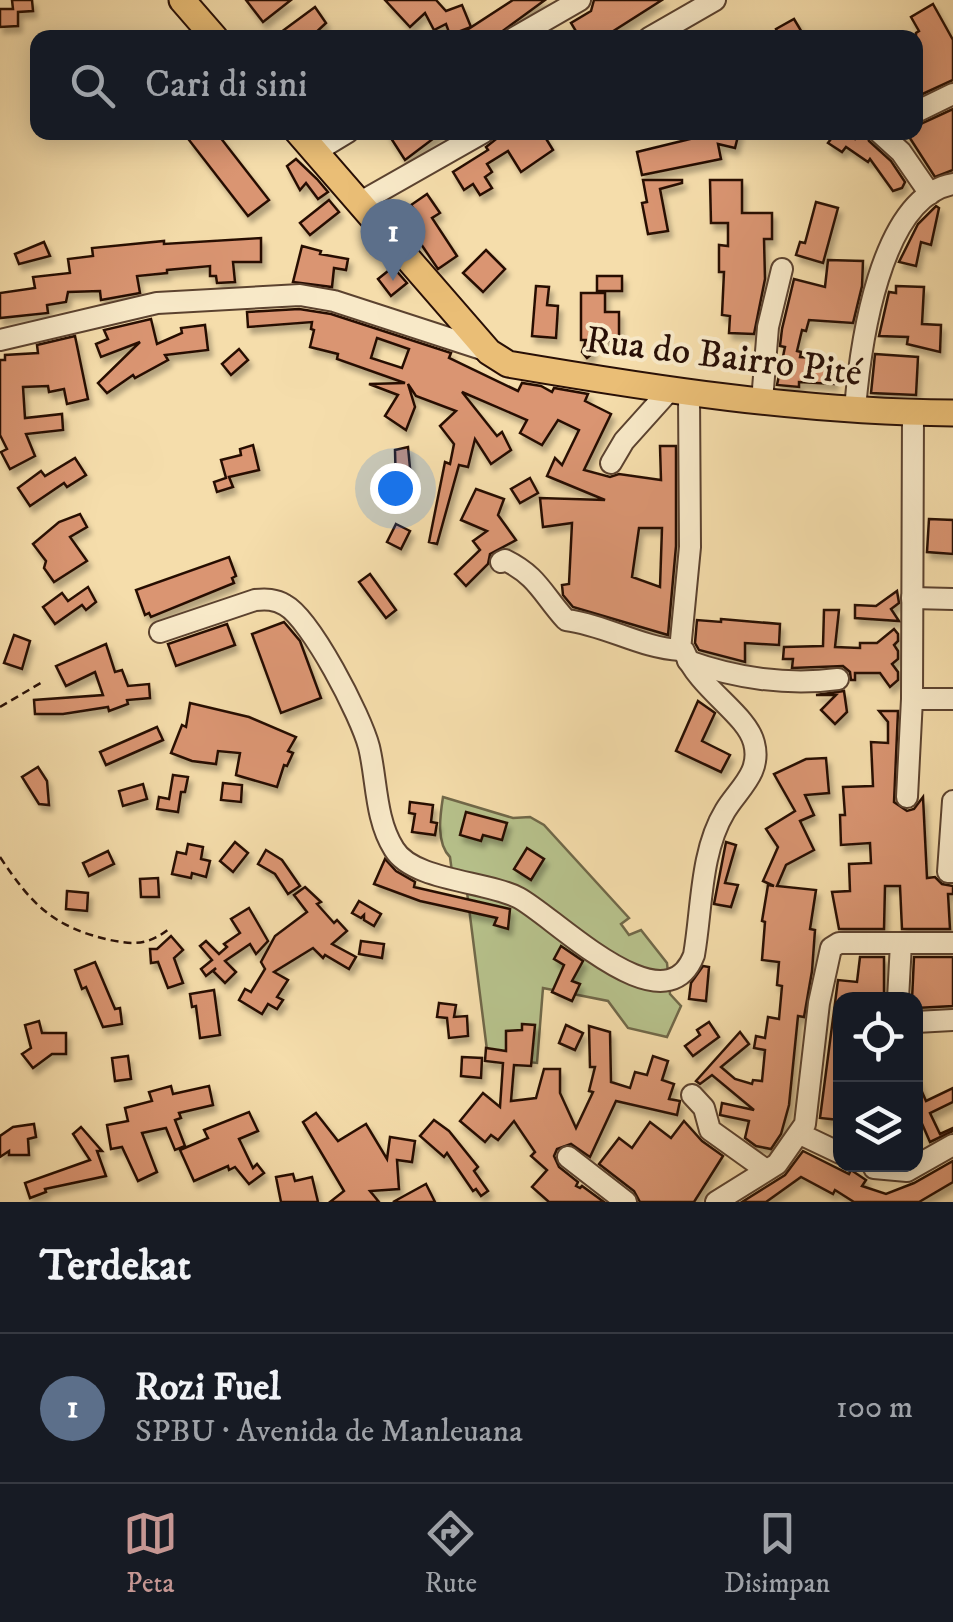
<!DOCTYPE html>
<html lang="id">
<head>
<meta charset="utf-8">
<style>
	:root { --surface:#171b24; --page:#20242c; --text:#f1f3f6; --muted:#9ea1a6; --line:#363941; --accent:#c59692 }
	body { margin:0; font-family:"IM FELL DW Pica",serif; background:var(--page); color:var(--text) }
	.controls { position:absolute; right:30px; bottom:30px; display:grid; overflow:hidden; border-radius:20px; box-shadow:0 5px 25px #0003 }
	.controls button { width:90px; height:90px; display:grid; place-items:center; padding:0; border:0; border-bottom:2px solid var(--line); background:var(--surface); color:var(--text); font:50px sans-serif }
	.you { position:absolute; left:395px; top:488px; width:35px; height:35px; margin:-25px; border:8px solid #fff; border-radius:50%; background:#1a73e8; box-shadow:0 0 0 15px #1a73e833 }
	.badge { display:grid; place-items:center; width:65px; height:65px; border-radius:50%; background:var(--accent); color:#fff; font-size:32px; font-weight:700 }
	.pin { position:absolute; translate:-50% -82px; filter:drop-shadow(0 2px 5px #0008) }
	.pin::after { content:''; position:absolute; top:52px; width:35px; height:30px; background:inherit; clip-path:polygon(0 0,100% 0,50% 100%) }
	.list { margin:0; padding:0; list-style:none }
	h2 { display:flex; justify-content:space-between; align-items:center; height:130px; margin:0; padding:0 40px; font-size:42px }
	h2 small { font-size:32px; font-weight:400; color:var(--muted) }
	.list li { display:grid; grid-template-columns:65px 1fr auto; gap:30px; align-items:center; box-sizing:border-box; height:150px; padding:0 40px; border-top:2px solid var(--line) }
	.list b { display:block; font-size:38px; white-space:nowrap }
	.list p { margin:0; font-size:32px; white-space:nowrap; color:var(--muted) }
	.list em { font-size:32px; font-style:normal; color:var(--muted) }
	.icon { flex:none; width:55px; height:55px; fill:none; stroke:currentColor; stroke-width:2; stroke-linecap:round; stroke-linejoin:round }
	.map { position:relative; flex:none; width:953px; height:1202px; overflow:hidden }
	.search { position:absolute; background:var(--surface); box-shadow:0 5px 25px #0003; left:30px; right:30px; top:30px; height:110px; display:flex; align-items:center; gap:25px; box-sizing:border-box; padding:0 35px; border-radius:20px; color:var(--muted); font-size:38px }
	.sheet { height:280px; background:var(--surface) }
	nav { display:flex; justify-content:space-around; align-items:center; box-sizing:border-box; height:140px; border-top:2px solid var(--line); background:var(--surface); font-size:28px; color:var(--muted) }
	nav a { display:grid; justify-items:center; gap:5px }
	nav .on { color:var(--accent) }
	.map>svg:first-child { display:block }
</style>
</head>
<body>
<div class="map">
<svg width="953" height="1202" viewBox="0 0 953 1202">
	<defs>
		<filter id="shadow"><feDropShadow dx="3.5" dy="6" stdDeviation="2.5" flood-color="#0004"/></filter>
	</defs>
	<rect width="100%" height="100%" fill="#f5ddab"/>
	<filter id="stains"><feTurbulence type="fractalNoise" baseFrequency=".002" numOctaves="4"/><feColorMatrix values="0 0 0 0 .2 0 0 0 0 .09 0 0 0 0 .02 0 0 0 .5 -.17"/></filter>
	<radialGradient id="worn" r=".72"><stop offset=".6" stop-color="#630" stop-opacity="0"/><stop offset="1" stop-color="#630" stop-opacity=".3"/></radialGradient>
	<path fill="#b7c28c" stroke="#706849" stroke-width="2.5" d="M 443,797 L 513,818 L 530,817 L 544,825 L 629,918 L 621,924 L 629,935 L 641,930 L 667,963 L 670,994 L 681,1006 L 667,1037 L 628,1028 L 608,1001 L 543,988 L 537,1063 L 488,1058 L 467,892 L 452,872 L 450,857 C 436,843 440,816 443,797 Z"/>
	<g fill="#da9572" stroke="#280f06" stroke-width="2.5" fill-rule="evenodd" filter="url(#shadow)">
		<polygon points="12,0 32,0 33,11 18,12 18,26 0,27 0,9 13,9"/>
		<polygon points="246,0 291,0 263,22"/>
		<polygon points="385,0 436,0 446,11 462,5 471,27 450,35 446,24 434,30 425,13 410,27"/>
		<polygon points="513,0 545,0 493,38 472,38 467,30"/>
		<polygon points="594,0 662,0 607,35 580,38 571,23 591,11"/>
		<polygon points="933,4 953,40 953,80 916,97 916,33 919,31 911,17"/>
		<polygon points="315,7 326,23 310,38 273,38"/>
		<polygon points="794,19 803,34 780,38 776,29"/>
		<polygon points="953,109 953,170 935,177 906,132 916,132 916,126"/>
		<polygon points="198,132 216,132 269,200 248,216 189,140"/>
		<polygon points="387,132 442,132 405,160"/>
		<polygon points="505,132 542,132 553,150 521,172 508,151 487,164 492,172 485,177 492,188 480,195 473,184 464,190 453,172 488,150 486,147"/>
		<polygon points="689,132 739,132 735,148 718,144 721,159 642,175 637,152 690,139"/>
		<polygon points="836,132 846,132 855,139 860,132 866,132 869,141 891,161 905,182 902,188 893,191 870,159 868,162 846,147 842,152 828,143"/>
		<polygon points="296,159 317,179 328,192 318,199 306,183 300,190 287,166"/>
		<polygon points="643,180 682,180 682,183 660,189 668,231 648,234 642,203 647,202"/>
		<polygon points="710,180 742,180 742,213 772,213 772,239 764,239 765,279 754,334 729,333 730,316 722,315 724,272 719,272 719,245 728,246 728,223 711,223"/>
		<polygon points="427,194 440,213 432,218 457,256 438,269 408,225 419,217 411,205"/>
		<polygon points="329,200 339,212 310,235 300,223"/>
		<polygon points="816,202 838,208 823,263 796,255 800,242 805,243"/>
		<polygon points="936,206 939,208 931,245 921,242 916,266 899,262 918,224"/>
		<polygon points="261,238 261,262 233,262 235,282 217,283 216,276 210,276 210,266 167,270 167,273 137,276 140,293 101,300 100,291 68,292 66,302 47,305 48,313 0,318 0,293 35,288 33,277 70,273 68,259 93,256 92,248 164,241 164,244"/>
		<polygon points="44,242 50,256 19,264 15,254"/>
		<polygon points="302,246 321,251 320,254 348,259 346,270 334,268 332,287 293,282"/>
		<polygon points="486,250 505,269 483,292 463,273"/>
		<polygon points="828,260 863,261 862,286 853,323 809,320 806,331 802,330 797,351 801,352 800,357 835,359 834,384 799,382 799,387 777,385 785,347 780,346 782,329 794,279 825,287"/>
		<polygon points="393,267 407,283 391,296 378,279"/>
		<rect x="597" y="276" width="25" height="15"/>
		<polygon points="536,286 549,287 547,305 558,306 556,338 532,336"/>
		<polygon points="896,286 924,287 922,324 941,325 940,352 907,344 908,337 879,336 889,292 896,293"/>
		<polygon points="581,293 605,293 605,312 619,312 619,341 590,341 593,353 587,358 582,352 586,340 581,340"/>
		<path d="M 299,309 L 331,314 L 451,353 L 449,358 L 518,391 L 522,383 L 541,386 L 552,392 L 554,388 L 588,394 L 585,401 L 611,414 L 584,470 L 610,477 L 619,474 L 661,480 L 660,446 L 676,446 L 676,546 L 668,635 L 573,607 L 563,595 L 562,585 L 569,584 L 572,523 L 543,527 L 540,498 L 605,500 L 547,476 L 555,458 L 562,465 L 579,430 L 558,420 L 542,445 L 520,433 L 527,420 L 462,392 L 497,436 L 502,432 L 511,450 L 491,464 L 475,439 L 468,467 L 459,465 L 437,544 L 429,542 L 445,462 L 450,464 L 454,444 L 440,426 L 456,411 L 416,396 L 408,384 L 415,407 L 406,430 L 385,416 L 398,395 L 369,384 L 405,383 L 337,359 L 338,354 L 310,347 L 314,330 L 311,329 L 312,322 L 248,327 L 247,312 ZM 377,338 L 409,349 L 402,368 L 371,358 ZM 639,528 L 662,528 L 660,587 L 632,577 Z"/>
		<polygon points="151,319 157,344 182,333 181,328 205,325 208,350 165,355 168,360 135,378 133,375 107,393 98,383 140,342 101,357 96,344 108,339 104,330"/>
		<polygon points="75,336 88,399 67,404 64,389 49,392 48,386 23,387 25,418 62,414 63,430 26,434 35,456 10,469 1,452 7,449 0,435 0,360 5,360 5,355 38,353 37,345"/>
		<polygon points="239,349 248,360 231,375 222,364"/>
		<polygon points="875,354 918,357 916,395 871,393"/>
		<polygon points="253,445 259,470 229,477 233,487 217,492 214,482 226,478 221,460 241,455 240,449"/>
		<polygon points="408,447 412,489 396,489 395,450"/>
		<polygon points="75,458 86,475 67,487 64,483 30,506 18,488 41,471 45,476"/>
		<polygon points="530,478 538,493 520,503 511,489"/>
		<polygon points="476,489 504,499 498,515 516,540 490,554 488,564 466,586 455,574 480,550 473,541 487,531 461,520"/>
		<polygon points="80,514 87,527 70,537 87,561 54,582 44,568 46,561 33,544 59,522"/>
		<polygon points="929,519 953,520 953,554 927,552"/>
		<polygon points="396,524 410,531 401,549 387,542"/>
		<polygon points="229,557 236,576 232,578 234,583 151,617 149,613 145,615 136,590"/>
		<polygon points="370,574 396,610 386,618 359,582"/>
		<polygon points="88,587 96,602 86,610 82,605 55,624 43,607 62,593 68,601"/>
		<polygon points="897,591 899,603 891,609 899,621 855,618 855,605 876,606"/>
		<polygon points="824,610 839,610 835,647 860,648 860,643 877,643 894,629 898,634 898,641 894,645 898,651 898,659 892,664 898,672 898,680 890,687 880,673 855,673 855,680 851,680 850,672 843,666 792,668 793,659 783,659 784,647 823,646"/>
		<polygon points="721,619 780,624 779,645 745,643 745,662 699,650 695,643 697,620 721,622"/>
		<polygon points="284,622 300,641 321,698 281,713 252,634"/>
		<polygon points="227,624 235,645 176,666 168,644"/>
		<polygon points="14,635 30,641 22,669 4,663"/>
		<polygon points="106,644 115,672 122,670 128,686 149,684 150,698 127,700 128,704 109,711 108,707 63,714 35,714 34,700 103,695 95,672 66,686 56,666"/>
		<polygon points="844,691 847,712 835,724 821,710 836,695 816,695"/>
		<polygon points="698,701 715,713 702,741 730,755 721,772 676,751"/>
		<polygon points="190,703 249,717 296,737 288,751 293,753 287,766 284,765 277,787 236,775 240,753 218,751 216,764 192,761 171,753 182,725 186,727"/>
		<polygon points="879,711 898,711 894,802 907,811 914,809 923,797 927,878 935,877 942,884 953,886 953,894 948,894 950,929 902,929 900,886 885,886 884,929 839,929 832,892 850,891 849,864 871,863 870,843 841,845 840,815 845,815 843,787 873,786 871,742 888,743 888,722"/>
		<polygon points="157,727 163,740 106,765 100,752"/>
		<polygon points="826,758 829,793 805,795 814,815 800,821 814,850 786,865 777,886 816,890 810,929 815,930 812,971 804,1017 798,1016 789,1105 781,1134 771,1149 756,1146 745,1138 749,1121 720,1115 722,1103 754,1110 712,1075 700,1084 696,1081 740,1032 749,1044 721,1067 735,1079 752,1084 753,1080 762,1081 765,1050 754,1048 756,1036 765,1038 768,1017 779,1019 782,986 777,985 779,962 762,960 765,922 762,921 768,885 774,886 763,881 778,847 766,829 795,811 774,774 806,759"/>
		<polygon points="38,767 47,781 49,805 39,804 22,777"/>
		<polygon points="173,775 188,777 185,792 181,792 178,812 157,809 159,797 169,799"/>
		<polygon points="223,783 242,785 241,802 221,800"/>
		<polygon points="143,784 147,799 123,806 119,791"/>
		<polygon points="410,802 433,805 431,822 437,823 435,835 412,832 415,814 409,813"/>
		<polygon points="466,812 507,823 502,840 483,835 481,841 460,835"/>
		<polygon points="235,842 248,853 233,872 220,861"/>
		<polygon points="726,842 736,845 725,883 738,885 731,907 714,904"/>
		<polygon points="188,844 203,847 201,859 210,861 206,877 192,873 191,878 172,874 177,852 186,854"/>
		<polygon points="527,848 544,859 531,880 514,869"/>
		<polygon points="266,850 282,860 300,886 288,894 275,874 258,864"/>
		<polygon points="108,851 114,864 89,876 83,863"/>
		<polygon points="385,859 396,871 415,882 414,887 510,909 508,929 494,925 497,918 420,901 374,884"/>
		<polygon points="158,878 159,897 141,897 140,879"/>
		<polygon points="305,887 321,902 317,904 334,923 337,920 347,931 332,944 356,957 349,969 325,955 323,958 313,948 274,972 288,980 277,997 283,1000 277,1009 268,1004 262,1014 239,1000 245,989 251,992 265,969 261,962 275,936 307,912 294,895"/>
		<polygon points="67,891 88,893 87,911 66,909"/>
		<polygon points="359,901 381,914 374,926 364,920 364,915 361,918 352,913"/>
		<polygon points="249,908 268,941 256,954 250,944 225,961 236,972 225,983 213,971 216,968 206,976 201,969 212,960 200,946 206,941 219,954 227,947 224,944 240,933 231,919"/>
		<polygon points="171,936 183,950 174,958 183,983 168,988 158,962 151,963 150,949 157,949"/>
		<polygon points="361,941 384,944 382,958 359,954"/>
		<polygon points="561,946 583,961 572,981 580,984 572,1001 552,992 564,965 554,959"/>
		<polygon points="860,957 884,957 884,1000 840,1000 840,1120 820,1118 838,980 857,982"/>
		<polygon points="914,957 953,957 953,1006 916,1008 916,1000 912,1000"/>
		<polygon points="95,962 115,1009 120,1008 122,1024 103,1027 86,987 82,989 75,970"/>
		<polygon points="703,966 709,967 706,1001 689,999 691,983"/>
		<polygon points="214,990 220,1035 200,1038 196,1006 192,1007 190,994"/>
		<polygon points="439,1003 456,1005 454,1017 467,1016 468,1036 449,1038 447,1018 437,1017"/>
		<polygon points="39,1021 42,1033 66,1033 66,1054 52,1054 33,1068 22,1054 31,1048 25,1025"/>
		<polygon points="709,1022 719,1037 693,1056 685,1046 700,1035 697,1030"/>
		<polygon points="522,1024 535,1025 531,1066 514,1065 511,1101 536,1098 544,1069 560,1069 560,1093 576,1128 593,1092 589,1091 595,1067 590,1067 589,1026 610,1032 611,1082 630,1088 635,1072 647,1075 653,1056 668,1061 662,1080 674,1084 669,1099 680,1101 677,1115 616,1101 590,1157 571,1144 557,1149 554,1156 559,1167 578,1182 576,1186 580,1188 582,1186 604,1202 549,1202 532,1187 547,1170 531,1156 535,1152 514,1121 498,1140 491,1135 485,1142 460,1121 483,1093 500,1107 503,1063 485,1061 486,1048 506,1051 506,1031 522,1030"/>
		<polygon points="566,1025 583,1033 575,1050 559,1043"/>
		<polygon points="128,1056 131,1079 115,1081 112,1058"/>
		<polygon points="462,1057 482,1058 481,1078 461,1076"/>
		<polygon points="916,1078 926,1101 953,1088 953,1102 930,1113 940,1134 953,1128 953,1131 930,1142 916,1110"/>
		<polygon points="171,1086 173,1094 209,1086 213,1105 179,1113 181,1118 175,1120 185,1146 175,1150 166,1128 142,1133 157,1172 138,1181 122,1147 111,1149 107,1125 128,1121 125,1108 152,1101 149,1092"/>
		<polygon points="249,1112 258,1131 239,1139 253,1168 257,1164 264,1173 249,1184 235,1167 229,1170 228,1166 194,1181 180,1150 208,1138 204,1130"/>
		<polygon points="316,1113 338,1141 366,1124 387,1159 390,1137 415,1141 412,1162 397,1160 399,1189 370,1191 379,1202 330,1202 344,1191 303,1122"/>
		<polygon points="434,1120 449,1131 478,1167 474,1171 488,1191 481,1196 476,1189 473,1191 447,1153 444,1157 420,1136"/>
		<polygon points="684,1121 702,1141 723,1156 694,1202 640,1202 634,1191 599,1164 619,1138 632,1148 650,1122 671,1138"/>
		<polygon points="34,1124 36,1137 28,1139 29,1155 9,1155 9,1151 0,1157 0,1136 13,1127"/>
		<polygon points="81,1127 102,1151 97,1151 106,1176 45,1189 46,1192 30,1198 25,1183 90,1160 73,1134"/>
		<polygon points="803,1151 849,1174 851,1170 866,1180 862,1186 886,1194 914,1183 953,1161 953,1182 919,1202 854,1202 835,1190 833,1194 801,1177 766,1202 742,1202 785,1175"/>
		<polygon points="293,1174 295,1181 312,1177 318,1202 281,1202 276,1177"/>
		<polygon points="426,1184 435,1202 393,1202"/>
	</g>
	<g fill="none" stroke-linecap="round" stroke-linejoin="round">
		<g stroke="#5b422f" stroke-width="24">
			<g id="minor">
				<polyline points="514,38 580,0"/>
				<polyline points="649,38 715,0"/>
				<polyline points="916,112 953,94"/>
				<polyline points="879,132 901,152 930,194"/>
				<polyline points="315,152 348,132"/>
				<polyline points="359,203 484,132"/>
				<polyline points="0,340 157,303 300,295 334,301 488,351"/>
				<polyline points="762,401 768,327 782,269"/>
				<path d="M 855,409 C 860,349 879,197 953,184"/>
				<polyline points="611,463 624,441 668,392"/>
				<path d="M 501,562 L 505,560 C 538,576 543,595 566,620 C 606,625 641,648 680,650"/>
				<polyline points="912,598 953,599"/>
				<path d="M 160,632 L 255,600 C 266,599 275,599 285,605 C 311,619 361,716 369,747 C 377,780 375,819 394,849 C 413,881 487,881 519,898 C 556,918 665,1031 694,955 C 702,910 700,852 725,811 C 738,789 762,773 754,743 C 747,714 699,689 684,651 L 680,650 L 690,547 L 689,394"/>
				<path d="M 688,661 C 735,678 788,686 838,679"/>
				<polyline points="912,699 953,699"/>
				<polyline points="907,797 912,699 913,413"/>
				<polyline points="953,801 948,872 953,872"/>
				<polyline points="898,999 901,943"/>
				<polyline points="916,1022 953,1020"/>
				<polyline points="692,1095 704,1108 710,1130 766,1170"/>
				<polyline points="800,1134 840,1153"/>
				<polyline points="568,1157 626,1202"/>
				<polyline points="874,1168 907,1171 953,1145"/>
				<polyline points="716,1202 777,1164 805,1124 819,1003 831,948 839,943 953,943"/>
			</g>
		</g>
		<g stroke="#280f06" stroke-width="29">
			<g id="major">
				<polyline points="182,0 215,38"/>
				<path d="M 298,132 L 489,352 L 508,364 C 655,389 803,412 953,413"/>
			</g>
		</g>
		<g stroke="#280f06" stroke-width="2.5" stroke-dasharray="8 5" stroke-linecap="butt">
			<polyline points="0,707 44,681"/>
			<path d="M 0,857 C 32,905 53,927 110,940 C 135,945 148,945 169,929"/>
		</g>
		<use href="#minor" stroke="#f8e9c8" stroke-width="20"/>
		<use href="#major" stroke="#eabe76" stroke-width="25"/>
	</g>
	<g text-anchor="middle" stroke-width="8" stroke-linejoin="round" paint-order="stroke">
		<g font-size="38" fill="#280f06" stroke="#f8e9c8">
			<text transform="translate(724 355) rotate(7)" y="13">Rua do Bairro Pité</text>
		</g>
	</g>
	<rect width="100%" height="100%" filter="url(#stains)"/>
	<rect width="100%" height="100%" fill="url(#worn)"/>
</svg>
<div class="controls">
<button><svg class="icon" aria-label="locate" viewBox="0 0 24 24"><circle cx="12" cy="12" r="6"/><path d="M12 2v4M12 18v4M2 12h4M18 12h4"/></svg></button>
<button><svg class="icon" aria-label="layers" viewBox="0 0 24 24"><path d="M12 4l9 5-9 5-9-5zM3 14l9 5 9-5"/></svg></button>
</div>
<div class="you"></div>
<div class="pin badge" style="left:393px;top:281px;background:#5c6f8a">1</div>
<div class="search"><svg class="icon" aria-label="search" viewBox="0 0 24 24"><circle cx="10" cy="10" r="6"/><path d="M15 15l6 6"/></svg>Cari di sini</div>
</div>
<section class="sheet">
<h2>Terdekat<small></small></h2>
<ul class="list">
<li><span class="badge" style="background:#5c6f8a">1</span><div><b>Rozi Fuel</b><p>SPBU · Avenida de Manleuana</p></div><em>100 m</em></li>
</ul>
</section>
<nav>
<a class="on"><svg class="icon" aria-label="map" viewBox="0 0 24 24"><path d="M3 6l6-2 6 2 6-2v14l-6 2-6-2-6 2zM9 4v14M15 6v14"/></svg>Peta</a>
<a><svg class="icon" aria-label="directions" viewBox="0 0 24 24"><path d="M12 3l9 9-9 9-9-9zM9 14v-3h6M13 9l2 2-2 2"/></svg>Rute</a>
<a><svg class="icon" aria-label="saved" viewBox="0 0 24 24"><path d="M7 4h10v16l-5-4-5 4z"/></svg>Disimpan</a>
</nav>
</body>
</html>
